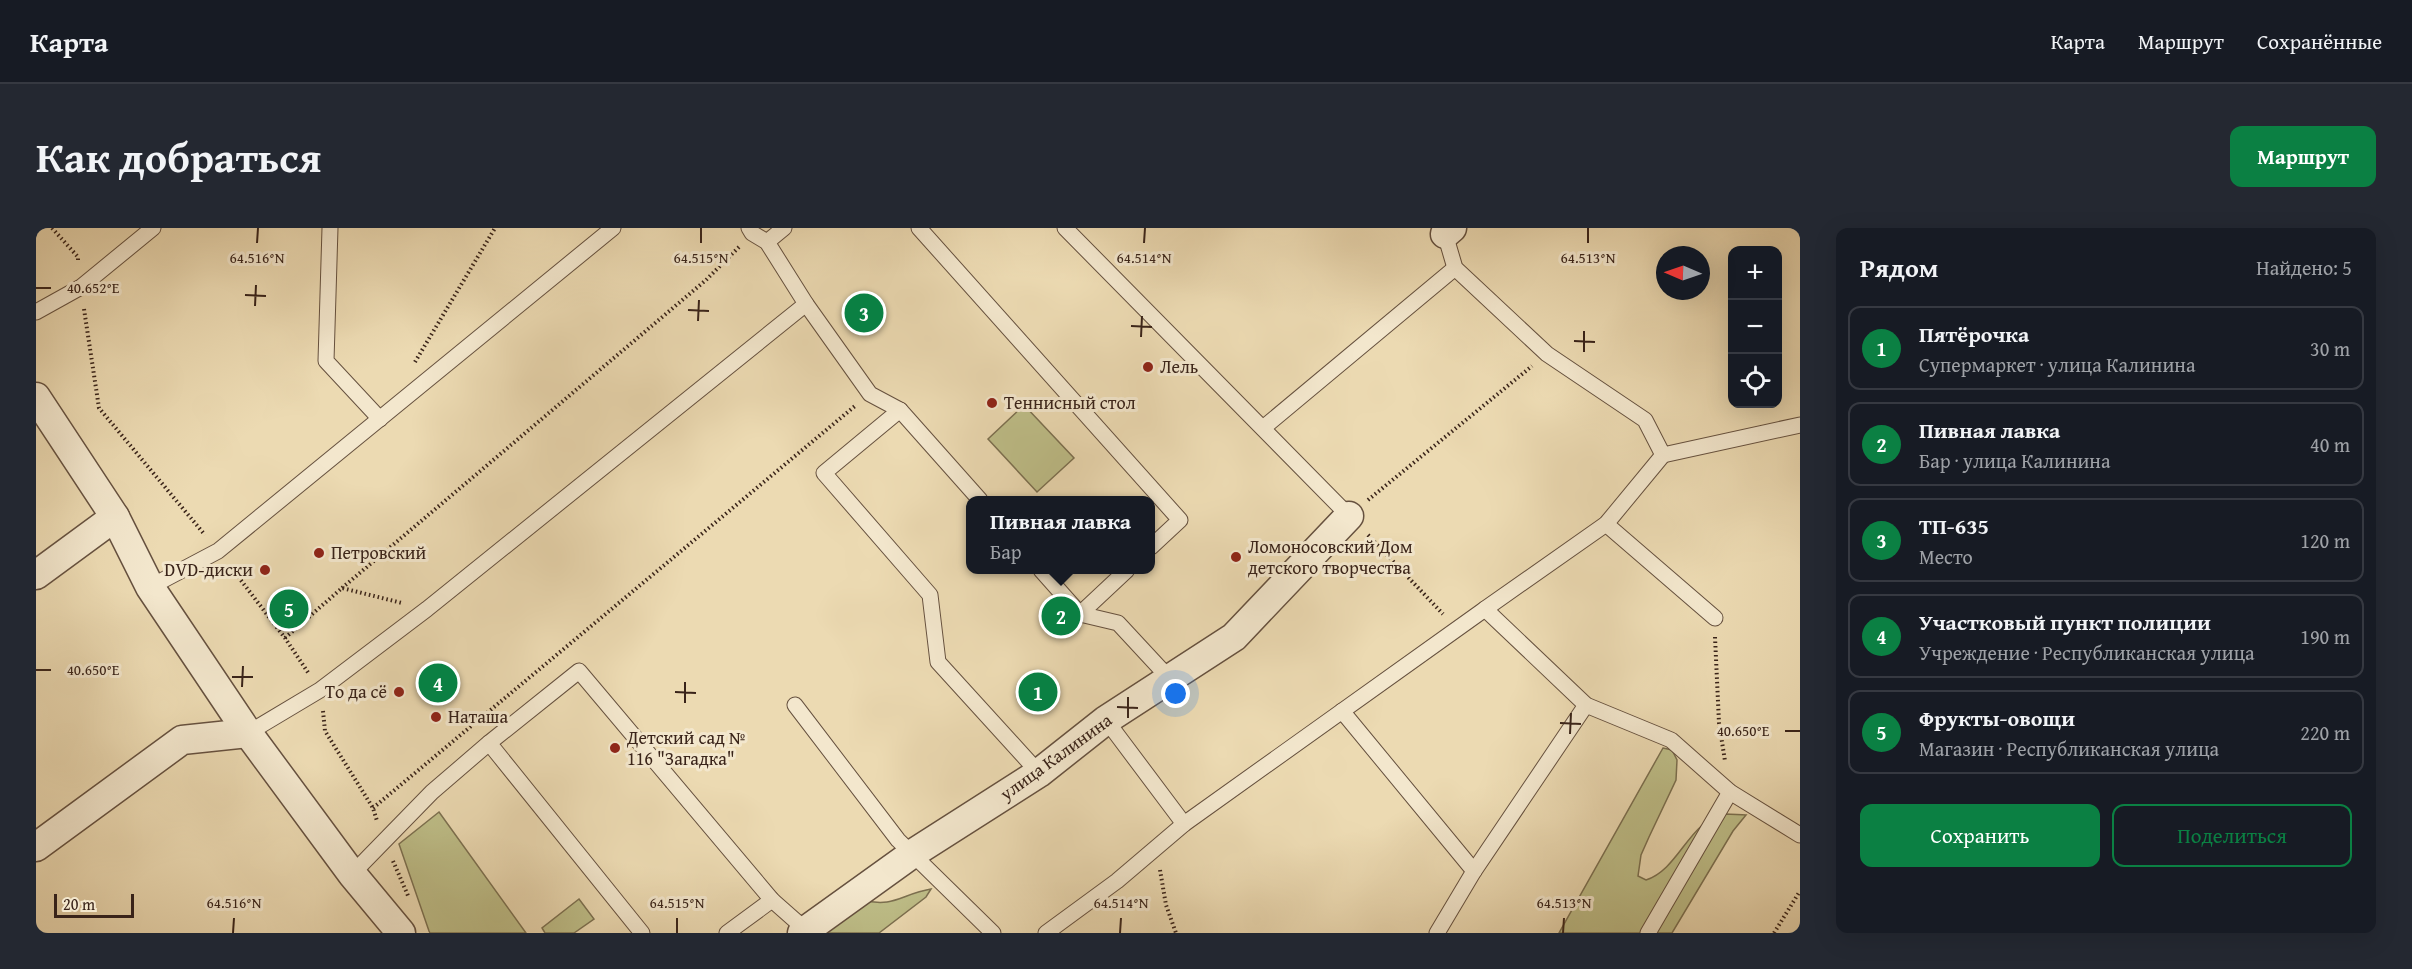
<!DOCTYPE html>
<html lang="ru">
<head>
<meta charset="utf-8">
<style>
	:root { --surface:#171b24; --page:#242831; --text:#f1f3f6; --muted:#9ea1a6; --line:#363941; --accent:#0b8043 }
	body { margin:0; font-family:"Gentium Book Plus",serif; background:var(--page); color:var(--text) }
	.controls { position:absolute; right:18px; top:18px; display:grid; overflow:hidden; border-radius:12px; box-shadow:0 6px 24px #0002 }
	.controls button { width:54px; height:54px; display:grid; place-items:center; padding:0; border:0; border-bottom:2px solid var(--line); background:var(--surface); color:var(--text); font:30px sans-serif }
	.compass { position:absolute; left:1620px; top:18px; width:54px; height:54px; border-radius:50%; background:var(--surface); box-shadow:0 6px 24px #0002; rotate:272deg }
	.scale { position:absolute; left:18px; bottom:15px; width:80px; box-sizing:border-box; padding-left:6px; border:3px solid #392319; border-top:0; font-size:16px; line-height:21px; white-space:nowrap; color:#392319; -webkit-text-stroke:4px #f3e7cd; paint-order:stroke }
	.you { position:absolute; left:1140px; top:466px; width:21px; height:21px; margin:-15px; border:4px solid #fff; border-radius:50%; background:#1a73e8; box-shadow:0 0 0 9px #1a73e833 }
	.badge { display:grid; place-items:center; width:39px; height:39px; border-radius:50%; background:var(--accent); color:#fff; font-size:20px; font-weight:700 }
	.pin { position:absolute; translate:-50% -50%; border:3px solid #fff; box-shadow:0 2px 6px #0006 }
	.popup { position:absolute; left:930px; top:268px; width:189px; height:78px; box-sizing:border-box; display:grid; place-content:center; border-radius:12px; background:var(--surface); filter:drop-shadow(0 2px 4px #0005); font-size:20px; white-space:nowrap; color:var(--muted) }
	.popup b { font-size:22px; color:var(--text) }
	.popup::after { content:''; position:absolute; left:50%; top:100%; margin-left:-12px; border:12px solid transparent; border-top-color:var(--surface) }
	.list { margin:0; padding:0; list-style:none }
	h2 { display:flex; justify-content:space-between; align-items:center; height:78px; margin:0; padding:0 24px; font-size:26px }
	h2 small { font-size:20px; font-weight:400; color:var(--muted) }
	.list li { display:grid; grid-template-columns:39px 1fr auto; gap:18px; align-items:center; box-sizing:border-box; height:84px; margin:0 12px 12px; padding:0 12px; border:2px solid var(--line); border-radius:12px }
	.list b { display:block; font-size:22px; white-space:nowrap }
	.list p { margin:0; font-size:20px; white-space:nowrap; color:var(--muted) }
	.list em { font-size:20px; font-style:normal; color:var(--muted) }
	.actions { display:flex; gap:12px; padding:18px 24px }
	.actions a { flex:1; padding:14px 0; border:2px solid var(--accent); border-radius:12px; text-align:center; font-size:21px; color:var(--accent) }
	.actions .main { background:var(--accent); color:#fff }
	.icon { flex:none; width:33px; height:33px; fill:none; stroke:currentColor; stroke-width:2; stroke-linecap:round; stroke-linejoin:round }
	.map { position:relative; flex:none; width:1764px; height:705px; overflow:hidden; border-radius:12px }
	header { display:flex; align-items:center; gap:36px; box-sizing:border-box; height:84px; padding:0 30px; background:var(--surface); border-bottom:2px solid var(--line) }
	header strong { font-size:28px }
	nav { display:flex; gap:33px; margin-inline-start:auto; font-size:21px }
	.intro { display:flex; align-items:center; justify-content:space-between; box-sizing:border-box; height:144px; padding:0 36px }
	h1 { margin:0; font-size:42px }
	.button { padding:15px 27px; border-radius:12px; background:var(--accent); color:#fff; font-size:21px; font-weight:700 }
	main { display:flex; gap:36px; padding:0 36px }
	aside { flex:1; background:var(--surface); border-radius:12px; box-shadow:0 6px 24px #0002 }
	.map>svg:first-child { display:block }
</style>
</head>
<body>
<header>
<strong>Карта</strong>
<nav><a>Карта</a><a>Маршрут</a><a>Сохранённые</a></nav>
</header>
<div class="intro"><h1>Как добраться</h1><a class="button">Маршрут</a></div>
<main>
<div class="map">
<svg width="1764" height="705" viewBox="0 0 1764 705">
	<rect width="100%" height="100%" fill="#ecdab2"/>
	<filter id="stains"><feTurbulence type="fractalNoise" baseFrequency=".00333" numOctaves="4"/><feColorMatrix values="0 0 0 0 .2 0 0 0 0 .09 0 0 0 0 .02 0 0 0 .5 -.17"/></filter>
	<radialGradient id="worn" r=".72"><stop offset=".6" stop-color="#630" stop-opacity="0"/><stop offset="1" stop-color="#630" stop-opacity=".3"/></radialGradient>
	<g fill="#bebe88" stroke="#7c7050" stroke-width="1.5">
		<polygon points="988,177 1038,230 1001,264 952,211"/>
		<path d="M 1627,520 L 1636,522 L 1641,532 L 1640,552 L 1613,609 L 1605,627 L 1602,648 L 1610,652 C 1644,641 1653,591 1690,586 C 1697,586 1704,587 1710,587 L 1697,603 L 1636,705 L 1523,705 Z"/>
		<polygon points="403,584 490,705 394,705 393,703 363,616"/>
		<path d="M 895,661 L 890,669 L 843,705 L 785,705 L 826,672 C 859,680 865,666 895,661 Z"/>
		<polygon points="543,671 558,691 538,705 509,705 506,700"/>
	</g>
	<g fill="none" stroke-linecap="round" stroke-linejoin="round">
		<g stroke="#66513f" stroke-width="17">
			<g id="service">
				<polyline points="294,0 290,133 344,191"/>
				<polyline points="713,0 716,5 731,14 770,76 834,166 864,182 944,272"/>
				<polyline points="883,0 1144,292 1115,319"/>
				<polyline points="1029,0 1313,288"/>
				<polyline points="1406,2 1409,6 1419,40 1511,126 1609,192 1627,227 1764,197"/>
				<polyline points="731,14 748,0"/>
				<polyline points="0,84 45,59 117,0"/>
				<polyline points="864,182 788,245 894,367 902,434 1003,545"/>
				<polyline points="1227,200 1419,40"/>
				<polyline points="1627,227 1570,296 1449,381 1550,477 1635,512 1694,564 1764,607"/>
				<polyline points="1570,296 1679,390"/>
				<polyline points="1005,342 1044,386 1082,395 1133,450"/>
				<polyline points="114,359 182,323 577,0"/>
				<polyline points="1044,386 1091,342"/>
				<polyline points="759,477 862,612 957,705"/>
				<polyline points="1306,483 1438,643"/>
				<polyline points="1070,492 1148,596"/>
				<polyline points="212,505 284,462 391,381 770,76"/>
				<polyline points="316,646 396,564 453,515"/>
				<polyline points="606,705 453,515 543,443 736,672 770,702"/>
				<polyline points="691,705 736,672"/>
				<polyline points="1010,705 1081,653 1148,596 1449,381"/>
				<polyline points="1401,705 1438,643 1550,477"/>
				<polyline points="1612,705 1694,564"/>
			</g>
		</g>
		<g stroke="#66513f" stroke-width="31">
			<g id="minor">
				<polyline points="1409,6 1416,0"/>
				<polyline points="0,169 79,289 114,359 212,505 316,646 365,705"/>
				<polyline points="0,347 79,289"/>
				<polyline points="0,619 146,512 212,505"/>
				<polyline points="766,705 876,626 1003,545 1070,492 1198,409 1313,288"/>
			</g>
		</g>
		<g stroke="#392319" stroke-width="4" stroke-dasharray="1.5 3" stroke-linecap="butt">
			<polyline points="16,0 42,29 42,34"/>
			<polyline points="48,81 63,180 169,307"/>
			<polyline points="379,134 459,0"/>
			<polyline points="1332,272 1496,138"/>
			<polyline points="1332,307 1407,386"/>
			<polyline points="194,338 249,410 273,446"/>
			<polyline points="306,360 670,52 703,19"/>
			<polyline points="1679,409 1683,495 1689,533"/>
			<polyline points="249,410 306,360 366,375"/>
			<polyline points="287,483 289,503 337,580 341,593"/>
			<polyline points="337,580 819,178"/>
			<polyline points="357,633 373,670"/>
			<polyline points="1124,642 1130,677 1140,705"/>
			<polyline points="1738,705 1764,663"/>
		</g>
		<use href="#service" stroke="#f3e7cd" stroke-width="15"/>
		<use href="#minor" stroke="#f3e7cd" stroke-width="28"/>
	</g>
	<path fill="none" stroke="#392319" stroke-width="2" d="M 221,15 L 222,0M 665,15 L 665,0M 1108,15 L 1109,0M 1552,15 L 1552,0M 0,60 L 15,60M 209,67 L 230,68M 219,78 L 220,57M 652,82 L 673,83M 662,93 L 663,72M 1095,98 L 1116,99M 1105,109 L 1106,88M 1538,113 L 1559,114M 1548,124 L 1548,103M 0,442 L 15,442M 196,449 L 217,449M 206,459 L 207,438M 639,464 L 660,465M 649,475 L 649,454M 1081,479 L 1102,480M 1092,490 L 1092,469M 1524,495 L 1545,496M 1749,503 L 1764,503M 1534,506 L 1535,485M 197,705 L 198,690M 641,705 L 641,690M 1084,705 L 1085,690M 1527,705 L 1528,690"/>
	<g fill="#8f2418" stroke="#f3e7cd" stroke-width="2">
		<circle cx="1112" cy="139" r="6"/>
		<circle cx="956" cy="175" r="6"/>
		<circle cx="283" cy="325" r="6"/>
		<circle cx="1200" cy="329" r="6"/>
		<circle cx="229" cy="342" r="6"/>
		<circle cx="363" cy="464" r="6"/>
		<circle cx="400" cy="489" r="6"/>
		<circle cx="579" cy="520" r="6"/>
	</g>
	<g text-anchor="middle" stroke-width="6" stroke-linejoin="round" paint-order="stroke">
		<g font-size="18" fill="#392319" stroke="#f3e7cd" text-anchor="start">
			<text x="1124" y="145">Лель</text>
			<text x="968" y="181">Теннисный стол</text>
			<text x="1212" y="325">Ломоносовский Дом<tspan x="1212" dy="21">детского творчества</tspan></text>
			<text x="295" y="331">Петровский</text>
			<text x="217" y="348" text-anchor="end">DVD-диски</text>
			<text x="351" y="470" text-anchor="end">То да сё</text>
			<text x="412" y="495">Наташа</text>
			<text x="591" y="516">Детский сад №<tspan x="591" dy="21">116 "Загадка"</tspan></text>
		</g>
		<g font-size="18" fill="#392319" stroke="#f3e7cd">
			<text transform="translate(1020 529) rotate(-36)" y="6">улица Калинина</text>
		</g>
	</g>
	<g font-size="15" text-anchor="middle" fill="#392319" stroke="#f3e7cd" stroke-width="6" stroke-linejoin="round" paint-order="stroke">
		<text x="221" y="35">64.516°N</text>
		<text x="665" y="35">64.515°N</text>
		<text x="1108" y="35">64.514°N</text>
		<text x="1552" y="35">64.513°N</text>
		<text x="57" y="65">40.652°E</text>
		<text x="57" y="447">40.650°E</text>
		<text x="1707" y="508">40.650°E</text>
		<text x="198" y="680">64.516°N</text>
		<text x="641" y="680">64.515°N</text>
		<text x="1085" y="680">64.514°N</text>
		<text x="1528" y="680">64.513°N</text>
	</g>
	<rect width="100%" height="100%" filter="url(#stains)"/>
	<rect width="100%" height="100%" fill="url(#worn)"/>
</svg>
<div class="controls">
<button>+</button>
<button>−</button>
<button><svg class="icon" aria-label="locate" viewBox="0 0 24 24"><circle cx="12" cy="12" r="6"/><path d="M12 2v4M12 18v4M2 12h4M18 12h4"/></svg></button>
</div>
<svg class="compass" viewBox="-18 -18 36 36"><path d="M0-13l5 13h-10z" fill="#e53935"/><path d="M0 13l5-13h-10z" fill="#9ea1a6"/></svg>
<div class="scale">20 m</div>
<div class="you"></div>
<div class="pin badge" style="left:1002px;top:464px">1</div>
<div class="pin badge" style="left:1025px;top:388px">2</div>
<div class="popup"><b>Пивная лавка</b>Бар</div>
<div class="pin badge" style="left:828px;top:85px">3</div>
<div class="pin badge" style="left:402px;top:455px">4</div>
<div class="pin badge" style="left:253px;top:381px">5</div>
</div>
<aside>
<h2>Рядом<small>Найдено: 5</small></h2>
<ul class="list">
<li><span class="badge">1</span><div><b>Пятёрочка</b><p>Супермаркет · улица Калинина</p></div><em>30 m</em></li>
<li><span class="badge">2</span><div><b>Пивная лавка</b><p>Бар · улица Калинина</p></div><em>40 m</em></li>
<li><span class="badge">3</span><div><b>ТП-635</b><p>Место</p></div><em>120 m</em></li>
<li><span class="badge">4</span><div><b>Участковый пункт полиции</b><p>Учреждение · Республиканская улица</p></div><em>190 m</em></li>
<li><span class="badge">5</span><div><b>Фрукты-овощи</b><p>Магазин · Республиканская улица</p></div><em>220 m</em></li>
</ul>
<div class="actions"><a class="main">Сохранить</a><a>Поделиться</a></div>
</aside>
</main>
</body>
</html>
